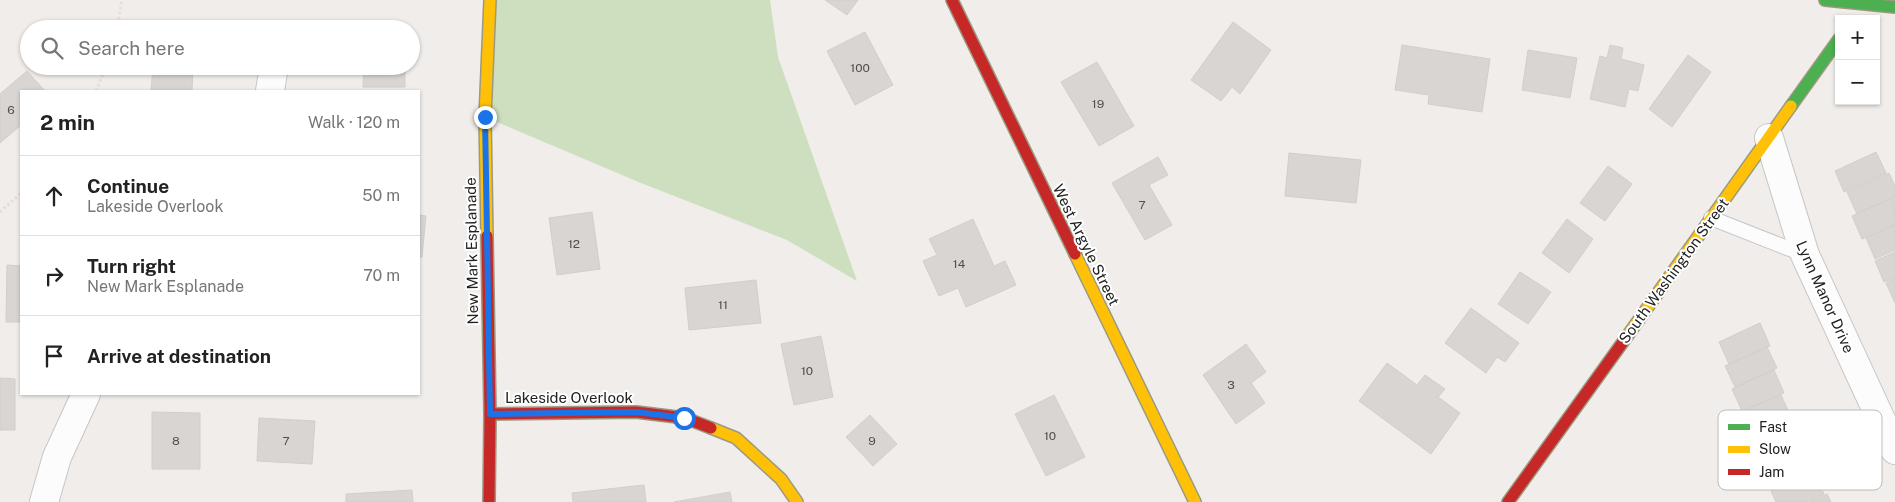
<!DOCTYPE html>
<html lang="en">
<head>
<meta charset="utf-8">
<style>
	:root { --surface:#fff; --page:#f6f6f6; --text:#222; --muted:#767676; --line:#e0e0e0 }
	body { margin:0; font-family:"Public Sans",sans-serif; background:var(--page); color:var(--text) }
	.controls { position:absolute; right:15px; top:15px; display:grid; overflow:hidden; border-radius:0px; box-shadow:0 1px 4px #0004 }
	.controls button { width:45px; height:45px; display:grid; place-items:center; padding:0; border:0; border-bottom:1px solid var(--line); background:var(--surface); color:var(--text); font:25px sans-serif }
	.stop { position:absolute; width:15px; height:15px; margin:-11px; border:4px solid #1a73e8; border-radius:50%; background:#fff }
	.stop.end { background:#1a73e8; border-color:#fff; box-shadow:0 1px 5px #0008 }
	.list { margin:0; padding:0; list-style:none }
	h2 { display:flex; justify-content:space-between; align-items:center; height:65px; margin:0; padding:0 20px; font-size:21px }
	h2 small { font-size:16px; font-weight:400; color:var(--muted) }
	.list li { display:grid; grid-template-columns:32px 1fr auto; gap:15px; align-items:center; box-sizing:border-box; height:80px; padding:0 20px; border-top:1px solid var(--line) }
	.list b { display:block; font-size:19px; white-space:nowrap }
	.list p { margin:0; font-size:16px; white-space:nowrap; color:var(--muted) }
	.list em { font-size:16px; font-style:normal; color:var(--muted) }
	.icon { flex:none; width:28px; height:28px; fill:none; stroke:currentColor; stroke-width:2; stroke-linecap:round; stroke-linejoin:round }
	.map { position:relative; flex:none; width:1895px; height:502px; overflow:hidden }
	.search { position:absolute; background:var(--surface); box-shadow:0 1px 4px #0004; left:20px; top:20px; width:400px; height:55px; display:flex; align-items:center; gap:12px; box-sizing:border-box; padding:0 18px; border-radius:28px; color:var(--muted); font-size:19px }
	.panel { position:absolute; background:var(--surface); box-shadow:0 1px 4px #0004; left:20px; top:90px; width:400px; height:305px; border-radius:0px }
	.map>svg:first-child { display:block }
</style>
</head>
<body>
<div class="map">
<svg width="1895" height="502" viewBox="0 0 1895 502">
	<rect width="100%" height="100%" fill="#f0edea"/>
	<polygon fill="#cddfbe" points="490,0 770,0 778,57 857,281 787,240 641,183 485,117"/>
	<g fill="#d8d5d2" stroke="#d3cecb">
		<polygon points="825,0 858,0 847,15"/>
		<polygon points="1233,22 1271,50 1240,94 1232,87 1221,101 1191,80"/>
		<polygon points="154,26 195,28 195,29 154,29"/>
		<polygon points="865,32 893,85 855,105 827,51"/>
		<polygon points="1402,45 1490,59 1482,112 1428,104 1429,95 1395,90"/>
		<polygon points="1610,45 1623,48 1621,59 1644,65 1638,91 1629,89 1625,107 1590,99 1600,56 1607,58"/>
		<polygon points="1528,50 1577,58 1570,98 1522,90"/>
		<polygon points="1688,55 1711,72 1672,127 1649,109"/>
		<polygon points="1097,62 1134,126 1099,146 1061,82"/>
		<polygon points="153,66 193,66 192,91 151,91"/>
		<polygon points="364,66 405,66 405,87 363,87"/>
		<polygon points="27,71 45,91 21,91 21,125 0,143 0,94"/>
		<polygon points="1876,152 1886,173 1844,192 1835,171"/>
		<polygon points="1289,153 1361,160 1356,203 1285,196"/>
		<polygon points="1158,157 1168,175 1149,185 1172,225 1145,240 1112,183"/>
		<polygon points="1608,166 1632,184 1605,221 1580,203"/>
		<polygon points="1889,173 1895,186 1895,197 1857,214 1847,192"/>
		<polygon points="1894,197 1895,224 1862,239 1852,216"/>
		<polygon points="592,212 600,269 557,275 549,218"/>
		<polygon points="419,215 426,216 422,257 419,257"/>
		<polygon points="973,219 994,266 1005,261 1016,285 966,307 958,288 939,296 923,261 937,255 929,239"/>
		<polygon points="1567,219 1593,239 1569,273 1542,253"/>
		<polygon points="1895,225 1895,250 1875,259 1866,238"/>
		<polygon points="1895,252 1895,277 1884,282 1875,261"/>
		<polygon points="7,265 21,266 21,322 6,322"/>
		<polygon points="1520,272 1551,292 1528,324 1498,304"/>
		<polygon points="1895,278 1895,303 1886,283"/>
		<polygon points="756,280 761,323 689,330 685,288"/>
		<polygon points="1471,308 1519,343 1505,362 1497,357 1486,373 1445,343"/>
		<polygon points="1760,323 1770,346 1729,364 1719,342"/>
		<polygon points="821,336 833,397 794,405 781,344"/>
		<polygon points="1246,344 1266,372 1251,383 1265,403 1236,424 1203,375"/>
		<polygon points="1767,347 1777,368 1735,387 1725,366"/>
		<polygon points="1387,363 1417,385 1425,375 1445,389 1438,397 1460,413 1431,454 1359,401"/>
		<polygon points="1774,370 1784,393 1742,411 1732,389"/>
		<polygon points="0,378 15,379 15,430 0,430"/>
		<polygon points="1054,395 1085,457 1046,476 1015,414"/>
		<polygon points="1781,395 1791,417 1749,436 1739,413"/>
		<polygon points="152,412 200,413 200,469 152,469"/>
		<polygon points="870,415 897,444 873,466 846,437"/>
		<polygon points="259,418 315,421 312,464 257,461"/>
		<polygon points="1813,472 1824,494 1806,502 1776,502 1771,491"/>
		<polygon points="644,485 646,502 573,502 572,493"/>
		<polygon points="412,490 413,502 346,502 346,494"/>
		<polygon points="730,492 732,502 674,502"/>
		<polygon points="1827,494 1831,502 1809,502"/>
	</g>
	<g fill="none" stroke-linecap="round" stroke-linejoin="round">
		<g stroke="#c8c7c6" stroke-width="16">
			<polyline id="lane" points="1711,218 1805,255"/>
		</g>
		<g stroke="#c8c7c6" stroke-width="30">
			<g id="street">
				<polyline points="270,91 274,66"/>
				<polyline points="1769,138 1805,255 1895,450"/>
				<polyline points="44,502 57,457 86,394"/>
			</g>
		</g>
		<g stroke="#9b9a80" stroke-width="14">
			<g id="fast">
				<polyline points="1825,0 1895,7"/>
				<polyline points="1791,106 1839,39"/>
			</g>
		</g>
		<g stroke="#9b9a80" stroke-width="14">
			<g id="slow">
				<polyline points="487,236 485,117 490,0"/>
				<polyline points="1075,254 1195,502"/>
				<polyline points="1628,335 1791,106"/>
				<polyline points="711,428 736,438 781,479 797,502"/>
			</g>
		</g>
		<g stroke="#9b9a80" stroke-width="14">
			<g id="jam">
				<polyline points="952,0 1075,254"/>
				<polyline points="487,236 490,414 489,502"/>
				<polyline points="490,414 636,412 685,418 711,428"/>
				<polyline points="1508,502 1628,335"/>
			</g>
		</g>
		<g stroke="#eddada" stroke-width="3" stroke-dasharray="2.5 2.5" stroke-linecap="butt">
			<polyline points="117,29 122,0"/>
			<polyline points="96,91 106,66"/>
			<polyline points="0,212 21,193"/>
		</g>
		<use href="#lane" stroke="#fdfcfc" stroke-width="14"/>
		<use href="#street" stroke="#fdfcfc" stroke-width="28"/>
		<use href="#fast" stroke="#4caf50" stroke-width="11"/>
		<use href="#slow" stroke="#ffc107" stroke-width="11"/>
		<use href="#jam" stroke="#c62828" stroke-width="11"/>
	</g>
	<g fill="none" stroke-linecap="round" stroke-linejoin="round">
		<polyline stroke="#1a73e8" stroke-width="6" points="485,117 490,414 636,412 684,418"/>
	</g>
	<g text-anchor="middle" stroke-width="4" stroke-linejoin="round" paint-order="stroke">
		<g font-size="12" fill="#4f4e4d">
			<text x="860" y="72">100</text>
			<text x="1098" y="108">19</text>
			<text x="11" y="114">6</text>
			<text x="1142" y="209">7</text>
			<text x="574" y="248">12</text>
			<text x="959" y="268">14</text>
			<text x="723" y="309">11</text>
			<text x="807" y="375">10</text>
			<text x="1231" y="389">3</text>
			<text x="1050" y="440">10</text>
			<text x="176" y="445">8</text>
			<text x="286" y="445">7</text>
			<text x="872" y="445">9</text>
		</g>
		<g font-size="15" fill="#212121" stroke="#fff">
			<text transform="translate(1086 245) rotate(64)" y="5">West Argyle Street</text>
			<text transform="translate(472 251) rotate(-91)" y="5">New Mark Esplanade</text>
			<text transform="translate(1674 271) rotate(-54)" y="5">South Washington Street</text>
			<text transform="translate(1825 297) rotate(66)" y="5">Lynn Manor Drive</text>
			<text x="569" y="403">Lakeside Overlook</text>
		</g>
	</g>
	<rect x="1718" y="410" width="164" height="80" rx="8" fill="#fff" stroke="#bcbcbc" stroke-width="1"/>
	<rect x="1728" y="424" width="22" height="6" fill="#4caf50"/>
	<rect x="1728" y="446" width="22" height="7" fill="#ffc107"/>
	<rect x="1728" y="469" width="22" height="6" fill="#c62828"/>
	<g font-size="14" fill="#212121">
		<text x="1759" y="432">Fast</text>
		<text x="1759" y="454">Slow</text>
		<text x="1759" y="477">Jam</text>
	</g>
</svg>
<div class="controls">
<button>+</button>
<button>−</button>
</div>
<div class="stop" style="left:684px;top:418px"></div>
<div class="stop end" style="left:485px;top:117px"></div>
<div class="search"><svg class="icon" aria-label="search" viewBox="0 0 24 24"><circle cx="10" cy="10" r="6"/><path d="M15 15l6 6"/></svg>Search here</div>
<section class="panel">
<h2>2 min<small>Walk · 120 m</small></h2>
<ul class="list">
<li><svg class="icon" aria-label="ahead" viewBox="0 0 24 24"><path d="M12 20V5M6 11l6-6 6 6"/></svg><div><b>Continue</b><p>Lakeside Overlook</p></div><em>50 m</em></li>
<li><svg class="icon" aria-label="right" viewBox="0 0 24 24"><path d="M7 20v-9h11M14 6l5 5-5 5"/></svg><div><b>Turn right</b><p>New Mark Esplanade</p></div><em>70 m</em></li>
<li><svg class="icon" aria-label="arrive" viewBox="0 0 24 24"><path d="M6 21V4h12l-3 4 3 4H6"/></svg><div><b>Arrive at destination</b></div></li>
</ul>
</section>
</div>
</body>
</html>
